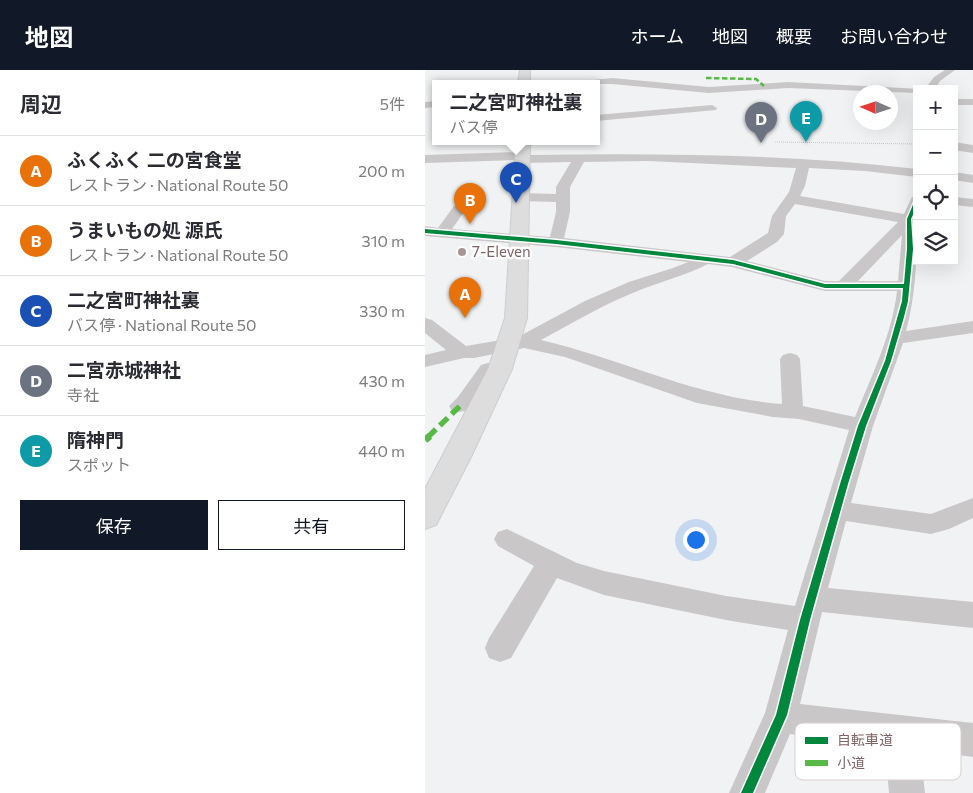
<!DOCTYPE html>
<html lang="ja">
<head>
<meta charset="utf-8">
<style>
	:root { --surface:#fff; --page:#f2f2f3; --text:#2b2b33; --muted:#7c7c81; --line:#e1e1e2; --accent:#111827 }
	body { margin:0; font-family:Commissioner,"Noto Sans JP",sans-serif; background:var(--page); color:var(--text) }
	.controls { position:absolute; right:15px; top:15px; display:grid; overflow:hidden; border-radius:0px; box-shadow:0 5px 20px #0002 }
	.controls button { width:45px; height:45px; display:grid; place-items:center; padding:0; border:0; border-bottom:1px solid var(--line); background:var(--surface); color:var(--text); font:25px sans-serif }
	.compass { position:absolute; left:428px; top:15px; width:45px; height:45px; border-radius:50%; background:var(--surface); box-shadow:0 5px 20px #0002; rotate:273deg }
	.you { position:absolute; left:270px; top:469px; width:18px; height:18px; margin:-12px; border:4px solid #fff; border-radius:50%; background:#1a73e8; box-shadow:0 0 0 8px #1a73e833 }
	.badge { display:grid; place-items:center; width:32px; height:32px; border-radius:50%; background:var(--accent); color:#fff; font-size:16px; font-weight:700 }
	.pin { position:absolute; translate:-50% -41px; filter:drop-shadow(0 1px 2px #0008) }
	.pin::after { content:''; position:absolute; top:26px; width:18px; height:15px; background:inherit; clip-path:polygon(0 0,100% 0,50% 100%) }
	.popup { position:absolute; left:7px; top:10px; width:168px; height:65px; box-sizing:border-box; display:grid; place-content:center; border-radius:0px; background:var(--surface); filter:drop-shadow(0 1px 4px #0005); font-size:16px; white-space:nowrap; color:var(--muted) }
	.popup b { font-size:19px; color:var(--text) }
	.popup::after { content:''; position:absolute; left:50%; top:100%; margin-left:-10px; border:10px solid transparent; border-top-color:var(--surface) }
	.list { margin:0; padding:0; list-style:none }
	h2 { display:flex; justify-content:space-between; align-items:center; height:65px; margin:0; padding:0 20px; font-size:21px }
	h2 small { font-size:16px; font-weight:400; color:var(--muted) }
	.list li { display:grid; grid-template-columns:32px 1fr auto; gap:15px; align-items:center; box-sizing:border-box; height:70px; padding:0 20px; border-top:1px solid var(--line) }
	.list b { display:block; font-size:19px; white-space:nowrap }
	.list p { margin:0; font-size:16px; white-space:nowrap; color:var(--muted) }
	.list em { font-size:16px; font-style:normal; color:var(--muted) }
	.actions { display:flex; gap:10px; padding:15px 20px }
	.actions a { flex:1; padding:11px 0; border:1px solid var(--accent); border-radius:0px; text-align:center; font-size:18px; color:var(--accent) }
	.actions .main { background:var(--accent); color:#fff }
	.icon { flex:none; width:28px; height:28px; fill:none; stroke:currentColor; stroke-width:2; stroke-linecap:round; stroke-linejoin:round }
	.map { position:relative; flex:none; width:548px; height:723px; overflow:hidden }
	header { display:flex; align-items:center; gap:30px; box-sizing:border-box; height:70px; padding:0 25px; background:var(--accent); color:#fff }
	header strong { font-size:24px }
	nav { display:flex; gap:28px; margin-inline-start:auto; font-size:18px }
	main { display:flex }
	aside { flex:1; background:var(--surface) }
	.map>svg:first-child { display:block }
</style>
</head>
<body>
<header>
<strong>地図</strong>
<nav><a>ホーム</a><a>地図</a><a>概要</a><a>お問い合わせ</a></nav>
</header>
<main>
<aside>
<h2>周辺<small>5件</small></h2>
<ul class="list">
<li><span class="badge" style="background:#e8710a">A</span><div><b>ふくふく 二の宮食堂</b><p>レストラン · National Route 50</p></div><em>200 m</em></li>
<li><span class="badge" style="background:#e8710a">B</span><div><b>うまいもの処 源氏</b><p>レストラン · National Route 50</p></div><em>310 m</em></li>
<li><span class="badge" style="background:#1a4fb4">C</span><div><b>二之宮町神社裏</b><p>バス停 · National Route 50</p></div><em>330 m</em></li>
<li><span class="badge" style="background:#6b7280">D</span><div><b>二宮赤城神社</b><p>寺社</p></div><em>430 m</em></li>
<li><span class="badge" style="background:#0f9aa8">E</span><div><b>隋神門</b><p>スポット</p></div><em>440 m</em></li>
</ul>
<div class="actions"><a class="main">保存</a><a>共有</a></div>
</aside>
<div class="map">
<svg width="548" height="723" viewBox="0 0 548 723">
	<rect width="100%" height="100%" fill="#f1f2f3"/>
	<g fill="none" stroke-linecap="round" stroke-linejoin="round">
		<g stroke="#cfcece" stroke-width="2">
			<g id="highway">
				<polygon points="95,0 105,0 105,14 93,14"/>
				<polygon points="91,72 105,72 102,248 87,299 46,387 11,455 0,459 0,419 63,299 80,248"/>
			</g>
		</g>
		<polyline stroke="#c6c5c5" stroke-width="1" stroke-dasharray="1 1" stroke-linecap="butt" points="350,72 492,74"/>
		<g fill="#c9c7c7" fill-rule="evenodd">
			<polygon points="520,0 530,0 515,11 510,19 500,19 509,7"/>
			<polygon points="187,8 284,17 363,12 496,19 492,19 492,23 363,18 284,23 187,14 147,14 149,12"/>
			<rect x="529" y="29" width="19" height="6"/>
			<polygon points="11,31 11,37 0,38 0,32"/>
			<polygon points="287,35 292,38 291,40 171,51 171,45"/>
			<polygon points="529,72 548,75 548,83 529,80"/>
			<path d="M 97,82 L 103,85 C 232,83 363,84 492,99 L 492,107 L 440,101 L 384,98 L 380,116 L 375,126 L 479,144 L 487,127 L 492,126 C 492,172 493,217 481,261 L 548,251 L 548,263 L 478,273 L 448,356 L 426,433 L 506,444 L 548,428 L 548,448 L 524,459 L 506,464 L 421,451 L 403,518 L 548,532 L 548,558 L 397,542 L 375,634 L 548,653 L 548,687 L 495,680 L 500,723 L 464,723 L 460,676 L 365,664 L 340,723 L 304,723 L 340,643 L 363,560 L 301,550 L 179,525 L 132,508 L 86,588 L 75,592 L 64,588 L 60,578 L 64,568 L 109,496 L 73,476 L 69,469 L 73,462 L 82,459 L 152,493 L 179,501 L 301,526 L 370,536 L 424,360 L 374,349 L 348,347 L 272,333 L 140,287 L 99,278 L 49,288 L 39,288 L 0,297 L 0,285 L 21,280 L 0,263 L 0,248 L 7,250 L 41,276 L 93,267 L 160,231 L 204,212 L 248,198 L 263,192 L 131,177 L 0,166 L 0,156 L 13,158 L 29,136 L 39,136 L 41,139 L 27,159 L 125,167 L 131,142 L 131,132 L 96,131 L 89,127 L 96,123 L 131,124 L 131,117 L 146,92 L 98,93 L 92,90 L 0,93 L 0,85 ZM 224,91 L 371,98 L 364,122 L 347,146 L 343,163 L 305,187 L 139,168 L 145,142 L 145,117 L 159,92 ZM 370,134 L 473,152 L 414,211 L 400,211 L 322,191 L 352,172 L 359,164 L 361,146 ZM 477,165 L 473,211 L 433,211 ZM 283,194 L 307,197 L 400,221 L 472,221 C 467,265 446,307 430,347 L 378,336 L 375,289 L 372,285 L 365,283 L 358,285 L 355,289 L 357,334 C 273,328 197,289 116,270 C 149,252 181,233 215,220 C 238,211 261,205 283,194 Z"/>
			<polygon points="529,102 548,105 548,113 529,110"/>
			<polygon points="529,127 548,129 548,137 529,135"/>
			<path d="M 63,293 L 82,295 L 85,299 L 82,303 L 69,305 C 59,321 50,347 27,341 L 24,336 L 33,327 L 56,295 Z"/>
		</g>
		<use href="#highway" fill="#ddd" fill-rule="evenodd"/>
		<polyline stroke="#58b947" stroke-width="2.5" stroke-dasharray="5.5 2.5" stroke-linecap="butt" points="281,8 331,9 339,16"/>
		<polyline stroke="#58b947" stroke-width="5.5" stroke-dasharray="11 5.5" stroke-linecap="butt" points="3,367 35,336"/>
		<polyline stroke="#58b947" stroke-width="7" stroke-dasharray="14 7" stroke-linecap="butt" points="0,370 5,366"/>
		<g stroke="#fff" stroke-width="3">
			<polygon id="cycleway" points="492,129 492,136 486,149 488,179 483,231 479,247 466,291 441,356 423,414 385,550 362,645 328,723 316,723 351,645 375,550 415,414 433,356 460,291 477,231 478,218 400,218 308,194 131,174 0,163 0,159 131,170 308,190 400,214 479,214 482,179 482,149 490,130"/>
		</g>
		<use href="#cycleway" fill="#00873e" fill-rule="evenodd"/>
	</g>
	<circle fill="#a89696" stroke="#fff" stroke-width="2" cx="37" cy="182" r="5"/>
	<g text-anchor="middle" stroke-width="5" stroke-linejoin="round" paint-order="stroke">
		<g font-size="15" fill="#806464" stroke="#fff" text-anchor="start">
			<text x="47" y="187">7-Eleven</text>
		</g>
	</g>
	<rect x="370" y="653" width="166" height="57" rx="8" fill="#fff" stroke="#d9d0d0" stroke-width="1"/>
	<rect x="380" y="667" width="23" height="7" fill="#00873e"/>
	<rect x="380" y="690" width="23" height="6" fill="#58b947"/>
	<g font-size="14" fill="#806464">
		<text x="412" y="675">自転車道</text>
		<text x="412" y="698">小道</text>
	</g>
</svg>
<div class="controls">
<button>+</button>
<button>−</button>
<button><svg class="icon" aria-label="locate" viewBox="0 0 24 24"><circle cx="12" cy="12" r="6"/><path d="M12 2v4M12 18v4M2 12h4M18 12h4"/></svg></button>
<button><svg class="icon" aria-label="layers" viewBox="0 0 24 24"><path d="M12 4l9 5-9 5-9-5zM3 14l9 5 9-5"/></svg></button>
</div>
<svg class="compass" viewBox="-18 -18 36 36"><path d="M0-13l5 13h-10z" fill="#e53935"/><path d="M0 13l5-13h-10z" fill="#7c7c81"/></svg>
<div class="you"></div>
<div class="pin badge" style="left:40px;top:248px;background:#e8710a">A</div>
<div class="pin badge" style="left:45px;top:154px;background:#e8710a">B</div>
<div class="pin badge" style="left:91px;top:133px;background:#1a4fb4">C</div>
<div class="popup"><b>二之宮町神社裏</b>バス停</div>
<div class="pin badge" style="left:336px;top:73px;background:#6b7280">D</div>
<div class="pin badge" style="left:381px;top:72px;background:#0f9aa8">E</div>
</div>
</main>
</body>
</html>
